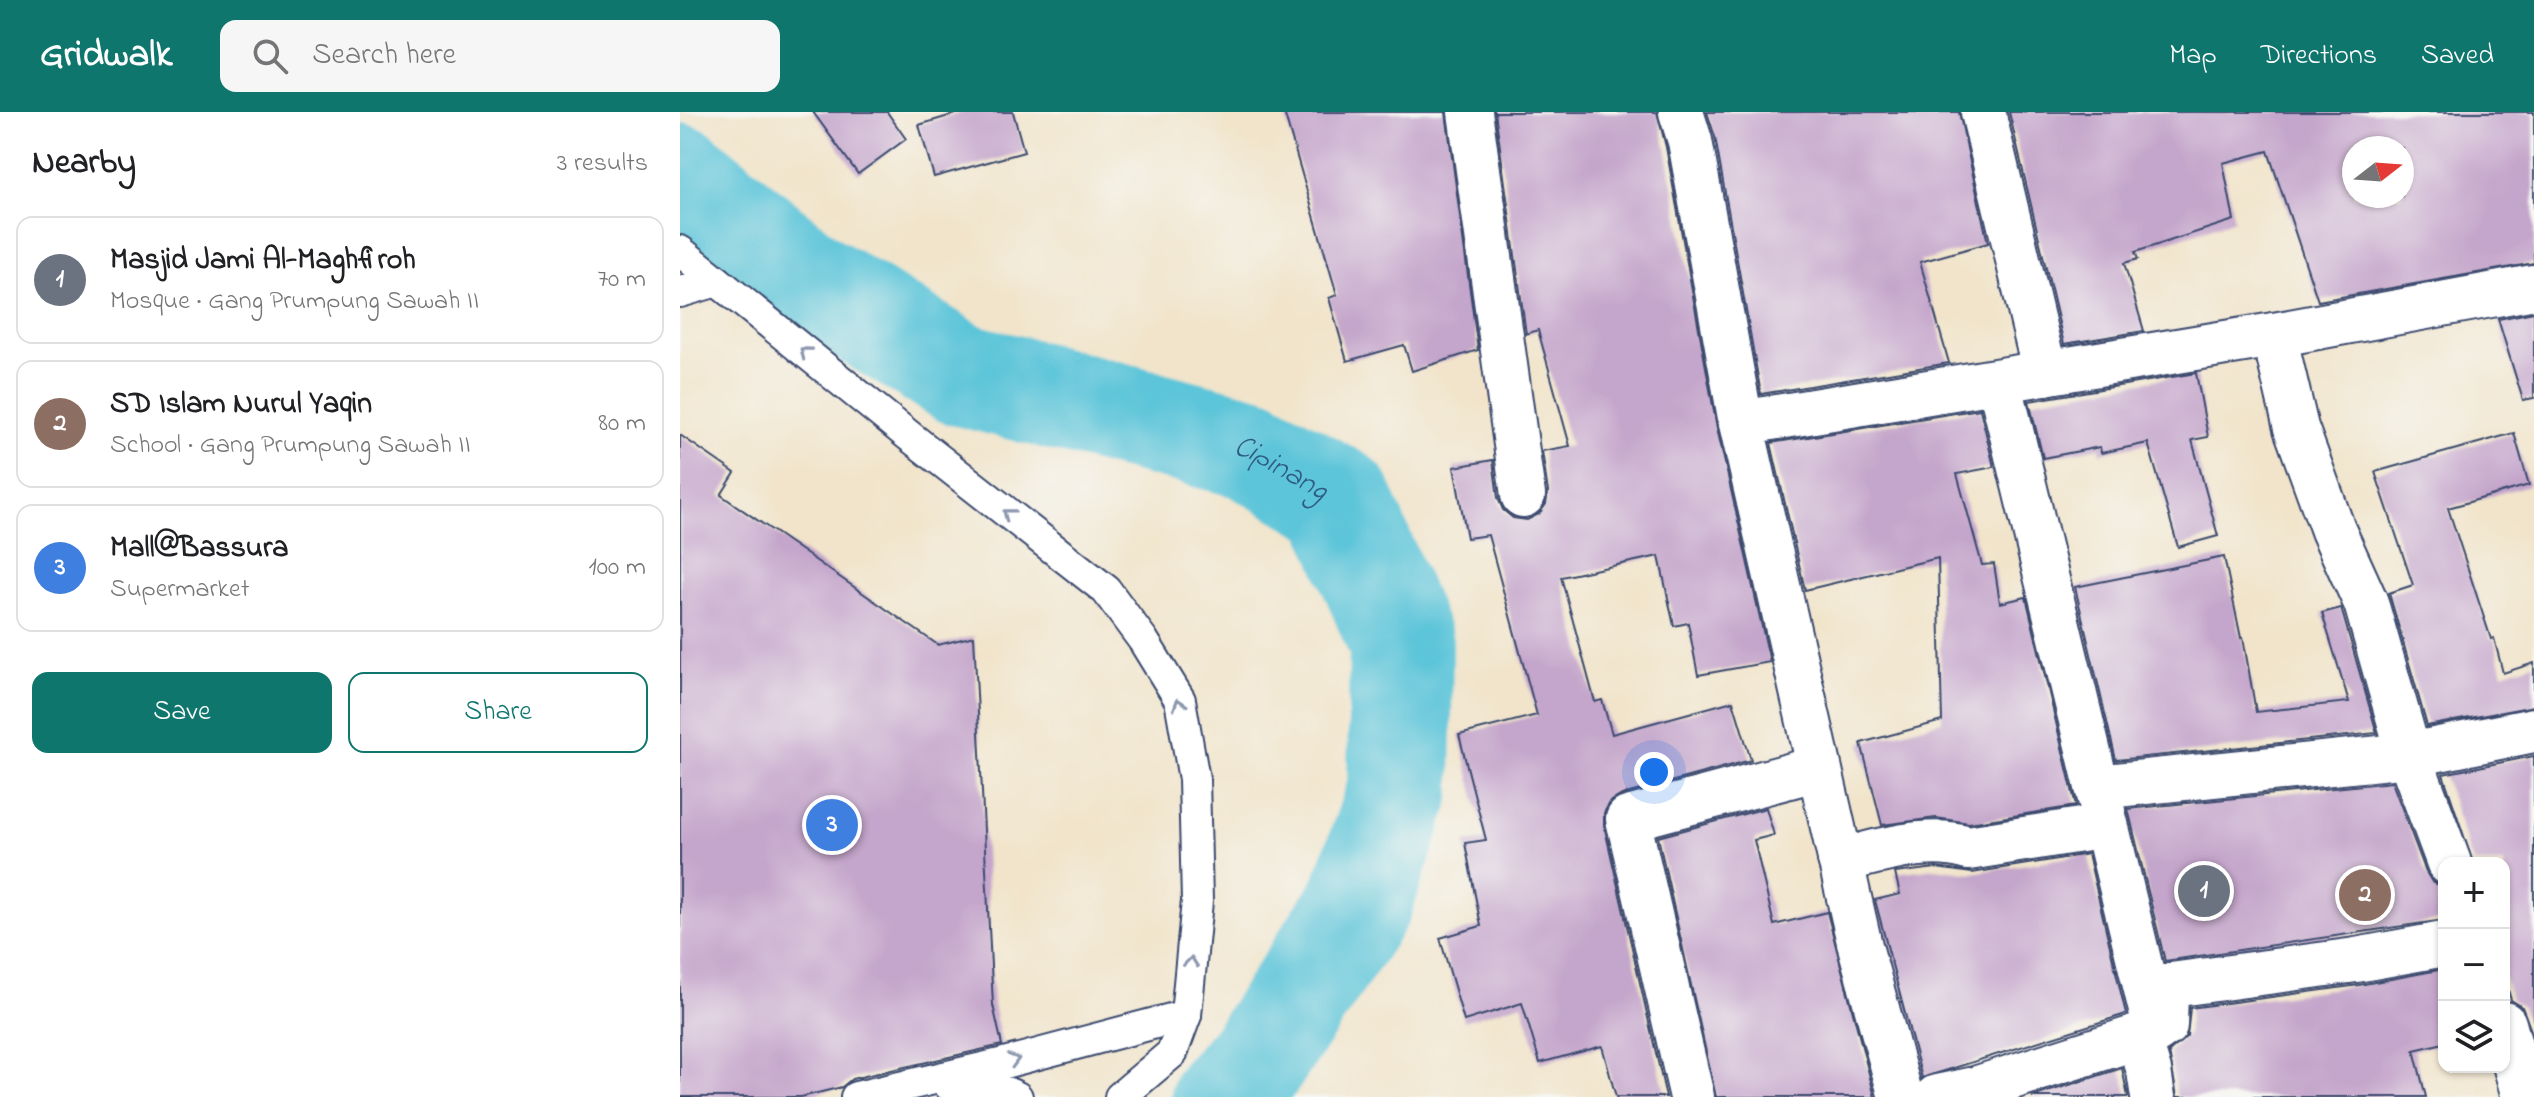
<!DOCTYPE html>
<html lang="en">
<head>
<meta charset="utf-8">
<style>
	:root { --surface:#fff; --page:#f6f6f6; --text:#202124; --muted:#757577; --line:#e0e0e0; --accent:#0f766e }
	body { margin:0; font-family:"Indie Flower",sans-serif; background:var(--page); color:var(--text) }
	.controls { position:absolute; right:24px; bottom:24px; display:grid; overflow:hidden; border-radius:16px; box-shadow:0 2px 6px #0004 }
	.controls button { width:72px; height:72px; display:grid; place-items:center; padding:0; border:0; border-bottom:2px solid var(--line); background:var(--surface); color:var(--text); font:40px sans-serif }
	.compass { position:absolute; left:1662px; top:24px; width:72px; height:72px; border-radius:50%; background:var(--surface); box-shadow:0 2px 6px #0004; rotate:73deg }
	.you { position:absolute; left:974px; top:660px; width:28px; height:28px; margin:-20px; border:6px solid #fff; border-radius:50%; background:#1a73e8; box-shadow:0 0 0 12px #1a73e833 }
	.badge { display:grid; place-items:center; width:52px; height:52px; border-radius:50%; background:var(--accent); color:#fff; font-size:26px; font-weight:700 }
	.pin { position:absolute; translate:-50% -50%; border:4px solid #fff; box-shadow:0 2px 8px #0006 }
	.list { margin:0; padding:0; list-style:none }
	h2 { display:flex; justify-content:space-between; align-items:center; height:104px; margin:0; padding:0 32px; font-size:34px }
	h2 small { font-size:26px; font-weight:400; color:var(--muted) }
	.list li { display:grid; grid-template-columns:52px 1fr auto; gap:24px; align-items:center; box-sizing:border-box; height:128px; margin:0 16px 16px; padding:0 16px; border:2px solid var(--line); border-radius:16px }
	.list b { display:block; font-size:30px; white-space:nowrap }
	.list p { margin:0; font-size:26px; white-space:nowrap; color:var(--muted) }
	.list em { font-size:26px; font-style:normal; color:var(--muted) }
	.actions { display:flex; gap:16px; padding:24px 32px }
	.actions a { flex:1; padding:18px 0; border:2px solid var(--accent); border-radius:16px; text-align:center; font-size:28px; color:var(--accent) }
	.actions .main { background:var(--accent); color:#fff }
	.icon { flex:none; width:44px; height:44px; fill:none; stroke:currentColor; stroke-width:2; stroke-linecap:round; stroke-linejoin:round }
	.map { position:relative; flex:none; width:1854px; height:985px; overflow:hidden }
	header { display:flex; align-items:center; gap:48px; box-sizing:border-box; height:112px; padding:0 40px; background:var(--accent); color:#fff }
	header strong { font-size:38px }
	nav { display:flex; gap:44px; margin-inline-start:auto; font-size:28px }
	.search { width:560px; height:72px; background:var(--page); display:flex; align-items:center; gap:20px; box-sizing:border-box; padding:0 28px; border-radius:16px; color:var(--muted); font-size:30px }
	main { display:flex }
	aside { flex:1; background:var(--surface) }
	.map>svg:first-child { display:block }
</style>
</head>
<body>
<header>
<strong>Gridwalk</strong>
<div class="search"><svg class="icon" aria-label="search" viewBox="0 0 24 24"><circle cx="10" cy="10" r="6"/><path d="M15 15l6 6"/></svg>Search here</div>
<nav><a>Map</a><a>Directions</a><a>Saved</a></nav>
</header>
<main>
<aside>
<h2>Nearby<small>3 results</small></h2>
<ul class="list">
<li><span class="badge" style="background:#6b7280">1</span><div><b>Masjid Jami Al-Maghfiroh</b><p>Mosque · Gang Prumpung Sawah II</p></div><em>70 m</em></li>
<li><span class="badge" style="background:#8d6e63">2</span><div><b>SD Islam Nurul Yaqin</b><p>School · Gang Prumpung Sawah II</p></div><em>80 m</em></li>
<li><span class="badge" style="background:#3f7fe0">3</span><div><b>Mall@Bassura</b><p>Supermarket</p></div><em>100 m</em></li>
</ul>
<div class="actions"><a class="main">Save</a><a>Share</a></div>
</aside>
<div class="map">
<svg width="1854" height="985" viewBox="0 0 1854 985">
	<rect width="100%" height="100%" fill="#f6f6f2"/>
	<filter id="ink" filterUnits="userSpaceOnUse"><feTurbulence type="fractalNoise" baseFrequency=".0125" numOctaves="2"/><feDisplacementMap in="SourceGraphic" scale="16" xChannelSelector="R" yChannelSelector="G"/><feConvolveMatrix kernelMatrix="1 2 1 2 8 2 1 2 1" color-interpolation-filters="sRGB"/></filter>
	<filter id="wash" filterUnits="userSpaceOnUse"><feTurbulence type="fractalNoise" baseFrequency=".006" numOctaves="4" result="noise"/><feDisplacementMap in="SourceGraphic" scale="32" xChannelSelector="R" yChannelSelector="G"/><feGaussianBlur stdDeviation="1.8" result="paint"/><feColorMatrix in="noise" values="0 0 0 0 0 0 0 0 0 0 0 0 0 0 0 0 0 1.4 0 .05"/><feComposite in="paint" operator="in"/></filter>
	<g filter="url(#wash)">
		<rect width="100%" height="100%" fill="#f1e4ca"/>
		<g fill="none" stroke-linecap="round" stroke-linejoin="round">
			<path stroke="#5dc5d9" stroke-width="104" id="s1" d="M 0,63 L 132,171 L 281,262 L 570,336 L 661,388 L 721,533 L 719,678 L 681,789 L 576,948 L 543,985"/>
		</g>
		<g id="blocks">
			<g fill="#c4a5cb" fill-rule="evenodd">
				<polygon points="133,0 207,0 226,27 178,62"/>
				<polygon points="282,0 333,0 344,40 254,65 239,13"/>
				<polygon points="604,0 766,0 798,238 732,259 724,233 667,249 649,186 657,183"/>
				<polygon points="815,0 977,0 986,35 1037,316 1090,550 1018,563 1008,511 994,514 979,444 881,465 915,590 922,588 932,622 1053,589 1071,648 942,683 930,690 924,701 924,713 986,985 936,985 922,934 860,951 842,891 784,909 760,826 801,814 785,731 806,728 779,623 857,603 808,423 787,426 774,355 813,348 818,386 823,398 833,406 847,408 859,402 866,392 868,380 862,339 890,334 858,218 846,222"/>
				<polygon points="1027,0 1279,0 1308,131 1240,150 1269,251 1081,282 1035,25"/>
				<path d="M 1329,0 L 1854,0 L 1854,151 L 1638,189 L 1588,39 L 1543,51 L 1554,108 L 1455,140 L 1458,147 L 1444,151 L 1464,219 L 1384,232 ZM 1674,36 L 1722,36 L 1722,84 L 1674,84 Z"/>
				<polygon points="1854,200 1854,286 1843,288 1818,207"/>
				<polygon points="1516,261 1528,325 1512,328 1538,424 1498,435 1468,331 1421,341 1420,335 1363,346 1349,289"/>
				<polygon points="1300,297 1314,355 1277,362 1302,453 1314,452 1320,491 1346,485 1396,694 1289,711 1256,706 1202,713 1181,631 1262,609 1258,446 1125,478 1091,331"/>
				<polygon points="1834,321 1849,373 1768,396 1811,527 1814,526 1823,561 1854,551 1854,594 1747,614 1709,481 1733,473 1695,360"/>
				<polygon points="0,323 55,361 41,383 258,533 294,524 313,893 322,933 172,967 162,975 121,985 0,985"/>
				<polygon points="1544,445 1561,526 1563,525 1576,600 1669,590 1642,501 1661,496 1697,621 1436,648 1395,475"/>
				<polygon points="1854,644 1854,924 1853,924 1842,895 1831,888 1824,864 1824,751 1793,751 1763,662"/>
				<polygon points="1712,670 1746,760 1752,770 1764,775 1764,808 1485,849 1448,697"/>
				<polygon points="1086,696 1094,723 1074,728 1094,813 1147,800 1195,985 1036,985 978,725"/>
				<polygon points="1408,742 1446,902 1242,966 1195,788 1220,782 1215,761 1256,756 1292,761"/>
				<polygon points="1764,857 1764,931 1734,938 1746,985 1497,985 1489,940 1507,924 1510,896 1679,873"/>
				<polygon points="1442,956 1448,985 1352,985"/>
			</g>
		</g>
	</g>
	<g filter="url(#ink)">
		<use href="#blocks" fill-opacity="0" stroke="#3b4a6e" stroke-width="2"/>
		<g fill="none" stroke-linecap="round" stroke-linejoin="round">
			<g stroke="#3b4a6e" stroke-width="34">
				<g id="service">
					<polyline points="0,139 228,323 426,478 463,528 500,588 514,667 517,789 506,903 492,941 440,985"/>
					<polyline points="0,180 37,169"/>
					<path d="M 267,972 C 290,983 315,972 337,985"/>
					<polyline points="176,985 324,951 506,903"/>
				</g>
			</g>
			<g stroke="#3b4a6e" stroke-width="48">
				<g id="minor">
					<polyline points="790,0 843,383"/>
					<polyline points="1001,0 1010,29 1061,311 1180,834 1221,985"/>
					<polyline points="1303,0 1365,261"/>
					<polyline points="1594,223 1616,316 1653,418 1686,491 1729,643 1769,751"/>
					<polyline points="1319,269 1476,919"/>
					<polyline points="1061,311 1594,223 1854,175"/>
					<polyline points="1417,675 1729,643 1854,618"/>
					<path d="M 1160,748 C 1201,740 1248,723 1288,736 L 1426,714"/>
					<polyline points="1824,912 1844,985"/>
					<polyline points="1459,926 1469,959 1473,985"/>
					<polyline points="1012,985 948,707 1139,656"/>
					<polyline points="1257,985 1295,977 1476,919 1485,913 1486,878 1491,873 1676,848 1764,832"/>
				</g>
			</g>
			<use href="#service" stroke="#fff" stroke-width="30"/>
			<use href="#minor" stroke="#fff" stroke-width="44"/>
		</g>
		<defs><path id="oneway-chevron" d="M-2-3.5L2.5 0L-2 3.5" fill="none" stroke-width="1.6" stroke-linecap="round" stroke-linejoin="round" transform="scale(2)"/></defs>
		<g stroke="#8d97ae">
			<use href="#oneway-chevron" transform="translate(125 240) rotate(-141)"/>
			<use href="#oneway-chevron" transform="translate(328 402) rotate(-142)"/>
			<use href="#oneway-chevron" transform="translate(499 592) rotate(-108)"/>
			<use href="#oneway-chevron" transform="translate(511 850) rotate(-84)"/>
			<use href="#oneway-chevron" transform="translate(334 948) rotate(-16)"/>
		</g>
	</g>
	<g text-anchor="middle" stroke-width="6" stroke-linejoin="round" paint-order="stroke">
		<g font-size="30" font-style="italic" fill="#2f5c83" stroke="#f6f6f2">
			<text dy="10" stroke="none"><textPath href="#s1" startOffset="680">Cipinang</textPath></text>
		</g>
	</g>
</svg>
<div class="controls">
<button>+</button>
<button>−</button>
<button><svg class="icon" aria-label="layers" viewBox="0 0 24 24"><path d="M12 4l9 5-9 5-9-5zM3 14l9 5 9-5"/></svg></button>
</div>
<svg class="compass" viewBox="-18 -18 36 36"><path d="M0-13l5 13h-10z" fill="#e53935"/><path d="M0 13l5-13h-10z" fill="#757577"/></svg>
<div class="you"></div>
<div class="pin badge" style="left:1524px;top:779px;background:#6b7280">1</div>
<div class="pin badge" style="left:1685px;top:783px;background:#8d6e63">2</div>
<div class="pin badge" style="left:152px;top:713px;background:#3f7fe0">3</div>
</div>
</main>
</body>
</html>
